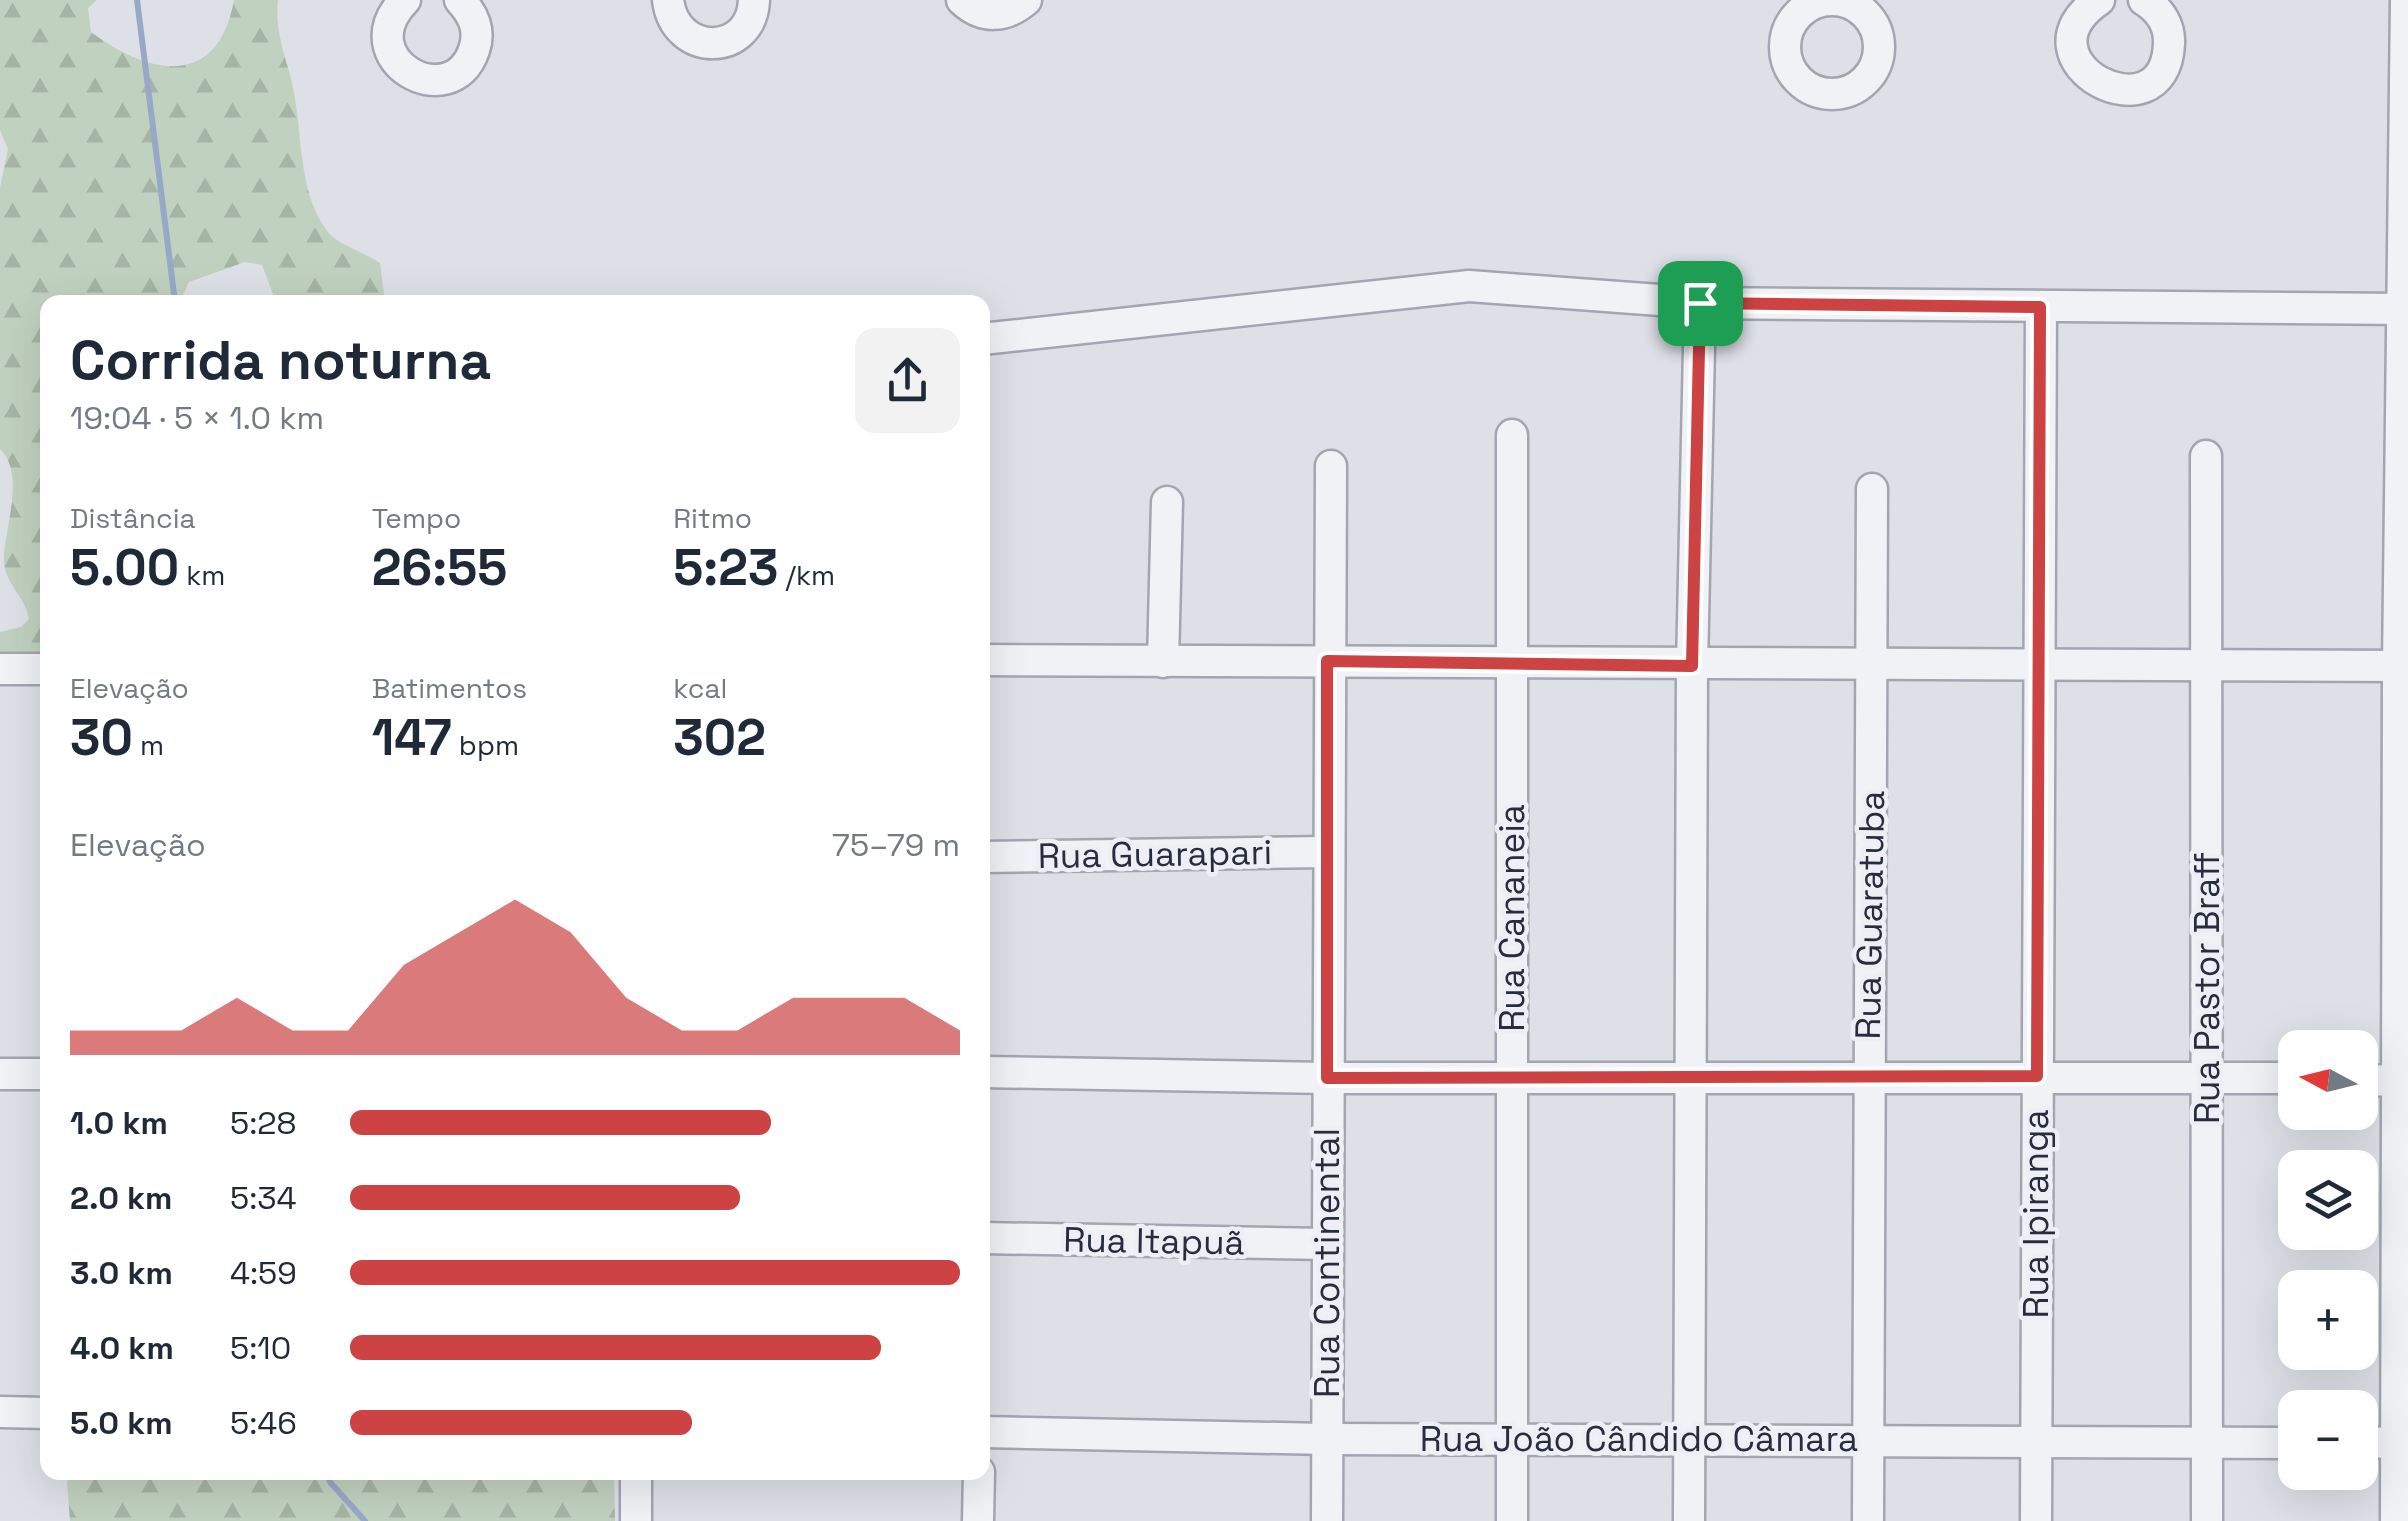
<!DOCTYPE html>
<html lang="pt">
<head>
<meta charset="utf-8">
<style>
	:root { --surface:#fff; --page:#f2f2f3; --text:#1f2937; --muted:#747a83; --accent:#cd4243 }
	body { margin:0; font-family:"Space Grotesk",sans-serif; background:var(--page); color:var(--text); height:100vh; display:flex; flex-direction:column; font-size:38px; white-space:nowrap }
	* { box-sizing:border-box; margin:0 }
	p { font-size:32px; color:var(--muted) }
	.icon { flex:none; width:55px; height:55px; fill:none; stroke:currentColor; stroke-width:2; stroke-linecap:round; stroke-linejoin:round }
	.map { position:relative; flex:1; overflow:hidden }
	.drawer { position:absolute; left:40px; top:295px; width:950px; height:1185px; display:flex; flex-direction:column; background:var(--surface); border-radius:20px; box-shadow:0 10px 40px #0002 }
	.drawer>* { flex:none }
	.needle { width:65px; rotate:277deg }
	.controls { position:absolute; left:2278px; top:1030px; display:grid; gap:20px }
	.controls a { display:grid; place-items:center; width:100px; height:100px; border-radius:20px; background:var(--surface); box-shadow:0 10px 40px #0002; font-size:50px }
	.pin { position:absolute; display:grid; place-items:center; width:85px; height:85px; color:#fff; margin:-42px; border-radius:20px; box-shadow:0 5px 15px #0006 }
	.round { display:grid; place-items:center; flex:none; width:105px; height:105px; border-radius:20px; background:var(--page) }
	.headline { display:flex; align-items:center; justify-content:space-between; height:170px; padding:0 30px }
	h1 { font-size:55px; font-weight:600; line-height:75px }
	.figures { display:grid; grid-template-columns:repeat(3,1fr); gap:15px; height:170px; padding:10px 30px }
	.figures div { display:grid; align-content:center }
	.figures b { font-size:50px; font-weight:600 }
	.figures small { font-size:28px; font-weight:400 }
	.figures p { font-size:28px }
	.chart { height:280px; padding:20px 30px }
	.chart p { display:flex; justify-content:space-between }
	.chart svg { width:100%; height:180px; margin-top:10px; fill:var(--accent); opacity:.7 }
	ul { padding:0 30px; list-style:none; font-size:32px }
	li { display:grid; grid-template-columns:160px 120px 1fr; align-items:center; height:75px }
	li i { height:25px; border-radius:12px; background:var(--accent) }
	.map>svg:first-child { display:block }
	.forest { fill:url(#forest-firs) }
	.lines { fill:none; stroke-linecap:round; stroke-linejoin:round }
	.stream { stroke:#98a9c8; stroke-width:6 }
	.minor-casing { stroke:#a3a6b1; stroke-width:35 }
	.minor { stroke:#f0f2f6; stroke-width:30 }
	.route-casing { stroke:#fff; stroke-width:20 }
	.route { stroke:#cd4243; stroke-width:12 }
	.labels { text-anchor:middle; stroke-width:9; stroke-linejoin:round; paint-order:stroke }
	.street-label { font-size:35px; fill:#272c3e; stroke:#edeff5 }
</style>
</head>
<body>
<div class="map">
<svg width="2408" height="1521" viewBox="0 0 2408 1521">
	<defs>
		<pattern id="forest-firs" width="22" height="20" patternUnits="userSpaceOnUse" patternTransform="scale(2.5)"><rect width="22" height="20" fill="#c1d1bf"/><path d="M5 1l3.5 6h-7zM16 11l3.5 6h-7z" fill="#a6b4a5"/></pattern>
	</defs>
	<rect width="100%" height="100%" fill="#dee0e7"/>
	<g class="forest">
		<path d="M0 0H97L88 8 91 32C150 76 218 89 234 0H278C275 28 283 50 290 75 304 124 295 190 328 232 338 245 366 253 380 263L385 302H276L262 265 245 262 189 282 180 302H48L47 668 0 674V632L21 627 29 619C25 594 2 584 4 555 6 524 25 473 0 449V188L8 149 0 130Z"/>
		<polygon points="72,1472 614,1473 615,1521 70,1521 67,1482"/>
	</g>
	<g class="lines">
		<g class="stream">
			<polyline points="137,0 175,302"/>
			<polyline points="326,1472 330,1482 365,1521"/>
		</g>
		<defs>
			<g id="minor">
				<path d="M405 0C347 59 451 117 474 50 481 30 473 14 460 0"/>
				<path d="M668 0C675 58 752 57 754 0"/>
				<path d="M962 0C982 19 1005 18 1026 0"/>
				<path d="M2099 0C2010 61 2165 142 2169 44 2170 25 2160 10 2144 0"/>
				<circle cx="1832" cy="47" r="47"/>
				<polyline points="982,339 1469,286 1700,303 2408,309"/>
				<polyline points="1512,435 1512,1521"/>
				<polyline points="2206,456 2207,1521"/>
				<polyline points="982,660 2408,666"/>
				<polyline points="1163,662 1167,502"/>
				<polyline points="0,669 48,669"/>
				<polyline points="982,857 1327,852"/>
				<polyline points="982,1072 1327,1078 2295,1078"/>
				<polyline points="0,1074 48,1074"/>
				<polyline points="2360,1080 2408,1081"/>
				<polyline points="982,1238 1326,1244"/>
				<polyline points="0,1412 48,1413"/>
				<polyline points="982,1432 1327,1439 2295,1443"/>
				<polyline points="2360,1443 2408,1442"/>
				<polyline points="636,1521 636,1472"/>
				<polyline points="978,1521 979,1472"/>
				<polyline points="1327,1521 1331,466"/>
				<polyline points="1689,1521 1692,666 1700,303"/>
				<polyline points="1868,1521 1872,489"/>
				<polyline points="2036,1521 2041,307"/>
				<polyline points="2396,1521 2398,667 2406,0"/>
			</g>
		</defs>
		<use href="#minor" class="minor-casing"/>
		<use href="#minor" class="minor"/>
	</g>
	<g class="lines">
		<defs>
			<polygon id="route" points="1700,303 2040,307 2037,1076 1327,1078 1327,661 1692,666"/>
		</defs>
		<use href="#route" class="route-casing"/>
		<use href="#route" class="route"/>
	</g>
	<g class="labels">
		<g class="street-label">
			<text transform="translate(1155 854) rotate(-1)" y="12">Rua Guarapari</text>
			<text transform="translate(1870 915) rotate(-89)" y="12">Rua Guaratuba</text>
			<text transform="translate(1512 918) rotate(-90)" y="12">Rua Cananeia</text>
			<text transform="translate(2207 988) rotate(-90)" y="12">Rua Pastor Braff</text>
			<text transform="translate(2036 1214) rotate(-90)" y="12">Rua Ipiranga</text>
			<text transform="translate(1154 1241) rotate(1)" y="12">Rua Itapuã</text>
			<text transform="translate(1327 1263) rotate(-90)" y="12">Rua Continental</text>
			<text x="1639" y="1451">Rua João Cândido Câmara</text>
		</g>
	</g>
</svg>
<div class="controls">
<a><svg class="needle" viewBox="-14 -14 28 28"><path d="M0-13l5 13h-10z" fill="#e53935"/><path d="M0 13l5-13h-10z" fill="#747a83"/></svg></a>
<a><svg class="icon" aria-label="layers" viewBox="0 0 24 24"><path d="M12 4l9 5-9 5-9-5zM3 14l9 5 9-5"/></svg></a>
<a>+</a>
<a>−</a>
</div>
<div class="pin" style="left:1700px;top:303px;background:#1e9e55"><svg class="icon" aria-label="arrive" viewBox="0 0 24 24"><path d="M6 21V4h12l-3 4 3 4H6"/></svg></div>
<section class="drawer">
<div class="headline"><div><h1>Corrida noturna</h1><p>19:04 · 5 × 1.0 km</p></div><a class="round"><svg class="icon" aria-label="share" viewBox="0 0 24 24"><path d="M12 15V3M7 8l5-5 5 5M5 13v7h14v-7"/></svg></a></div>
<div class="figures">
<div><p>Distância</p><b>5.00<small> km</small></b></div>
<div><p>Tempo</p><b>26:55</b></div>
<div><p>Ritmo</p><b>5:23<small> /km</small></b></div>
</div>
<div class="figures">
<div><p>Elevação</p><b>30<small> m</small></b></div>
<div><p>Batimentos</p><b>147<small> bpm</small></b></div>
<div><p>kcal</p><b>302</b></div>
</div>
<div class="chart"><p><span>Elevação</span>75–79 m</p>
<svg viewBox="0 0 160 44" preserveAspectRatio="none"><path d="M0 44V38L10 38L20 38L30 30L40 38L50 38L60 22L70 14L80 6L90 14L100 30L110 38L120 38L130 30L140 30L150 30L160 38V44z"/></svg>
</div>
<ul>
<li><b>1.0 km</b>5:28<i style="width:69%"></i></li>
<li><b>2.0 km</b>5:34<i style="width:64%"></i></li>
<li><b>3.0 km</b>4:59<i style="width:100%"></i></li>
<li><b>4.0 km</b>5:10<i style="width:87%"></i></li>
<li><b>5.0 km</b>5:46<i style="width:56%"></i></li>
</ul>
</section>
</div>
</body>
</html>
